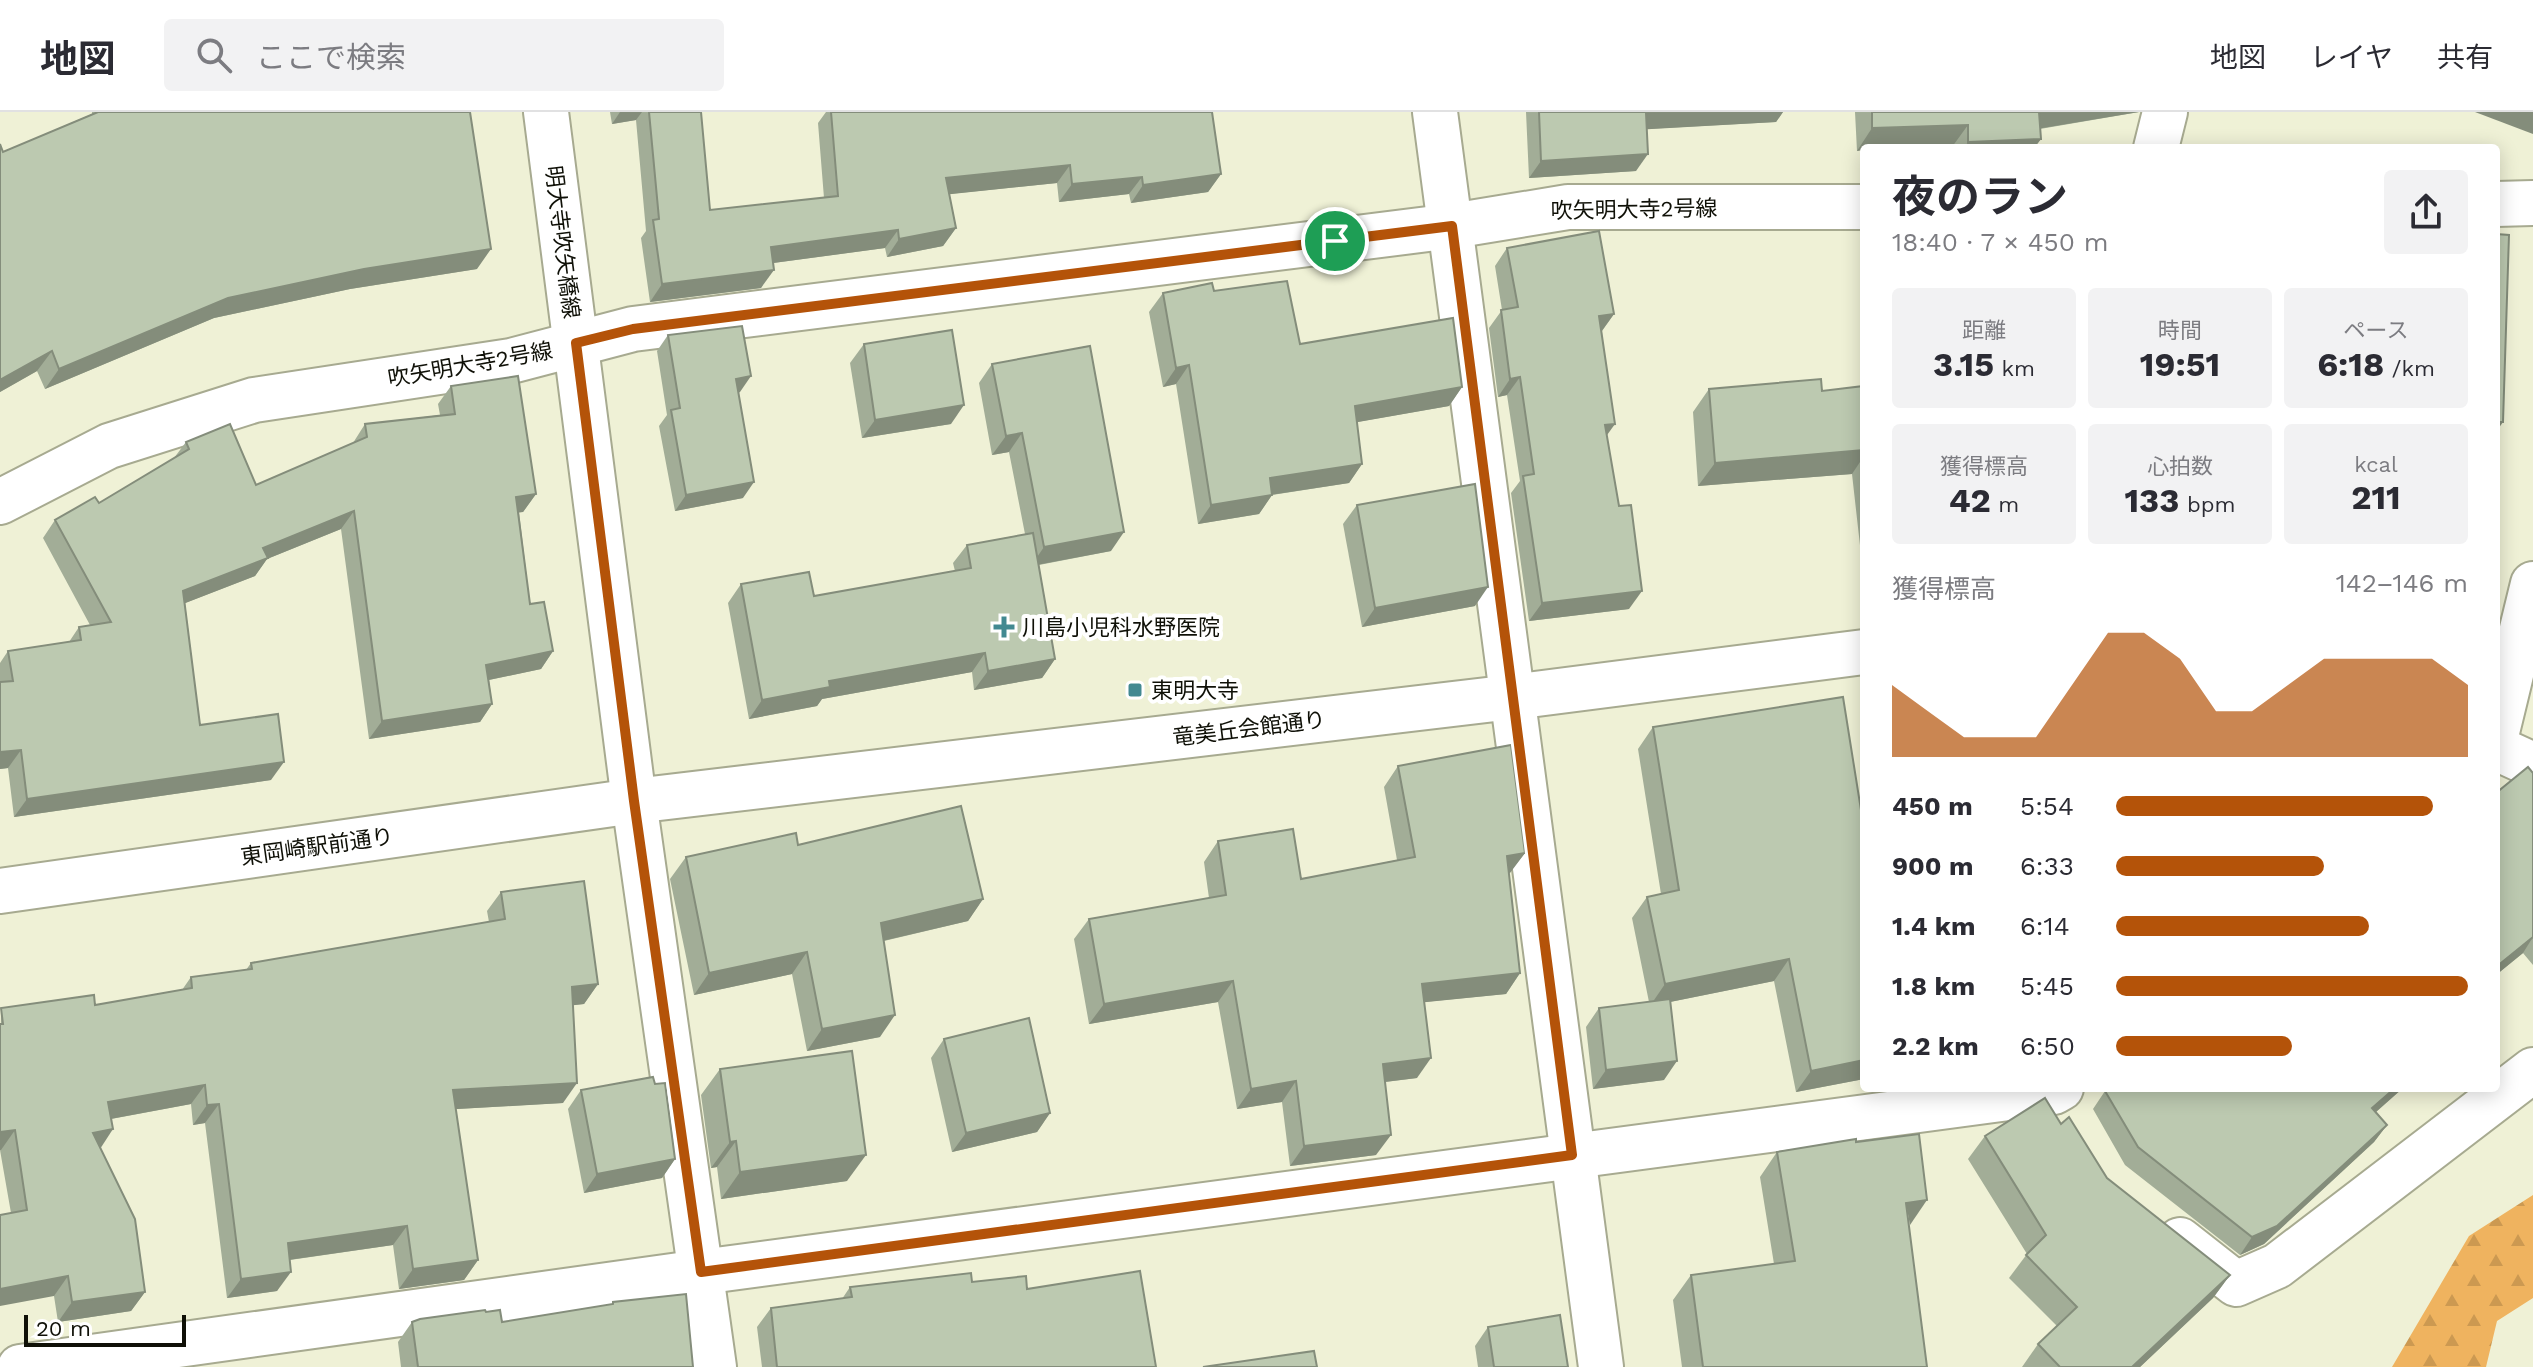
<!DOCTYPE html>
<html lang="ja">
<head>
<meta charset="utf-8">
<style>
	:root { --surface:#fff; --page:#f2f2f3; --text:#2b2b33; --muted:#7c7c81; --line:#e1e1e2; --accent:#b45309 }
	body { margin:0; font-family:"Work Sans","Noto Sans JP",sans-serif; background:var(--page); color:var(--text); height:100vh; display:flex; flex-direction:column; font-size:30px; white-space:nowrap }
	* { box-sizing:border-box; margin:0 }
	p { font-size:26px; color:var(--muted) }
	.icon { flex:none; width:44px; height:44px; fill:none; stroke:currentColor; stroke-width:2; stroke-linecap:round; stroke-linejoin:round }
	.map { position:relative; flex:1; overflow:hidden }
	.details { position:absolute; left:1860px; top:32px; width:640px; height:948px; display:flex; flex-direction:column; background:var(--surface); border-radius:8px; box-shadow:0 4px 20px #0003 }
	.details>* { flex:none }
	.scale { position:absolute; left:24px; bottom:20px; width:162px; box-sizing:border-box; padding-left:8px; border:4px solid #0f1007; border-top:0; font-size:22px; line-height:28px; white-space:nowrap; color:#0f1007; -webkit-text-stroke:6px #fff; paint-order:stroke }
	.pin { position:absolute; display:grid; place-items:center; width:68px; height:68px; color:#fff; margin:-34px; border:4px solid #fff; border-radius:50%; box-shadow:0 2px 8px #0007 }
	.round { display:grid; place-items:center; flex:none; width:84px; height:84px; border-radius:8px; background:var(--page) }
	.summary { display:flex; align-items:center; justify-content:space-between; height:136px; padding:0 32px }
	h1 { font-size:44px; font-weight:700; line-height:60px }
	.figures { display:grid; grid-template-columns:repeat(3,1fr); gap:12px; height:136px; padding:8px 32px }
	.figures div { display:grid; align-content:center; border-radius:8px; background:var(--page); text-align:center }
	.figures b { font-size:34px; font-weight:700 }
	.figures small { font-size:22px; font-weight:400 }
	.figures p { font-size:22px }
	.chart { height:224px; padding:16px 32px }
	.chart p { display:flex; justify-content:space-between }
	.chart svg { width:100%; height:144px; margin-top:8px; fill:var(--accent); opacity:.7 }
	ul { padding:0 32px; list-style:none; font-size:26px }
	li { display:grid; grid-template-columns:128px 96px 1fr; align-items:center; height:60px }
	li i { height:20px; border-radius:10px; background:var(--accent) }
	header { display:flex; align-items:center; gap:48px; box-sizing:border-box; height:112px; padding:0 40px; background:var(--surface); border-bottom:2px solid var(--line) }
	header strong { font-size:38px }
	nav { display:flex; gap:44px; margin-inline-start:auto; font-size:28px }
	.search { width:560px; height:72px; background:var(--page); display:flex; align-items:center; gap:20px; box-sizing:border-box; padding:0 28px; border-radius:8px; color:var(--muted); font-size:30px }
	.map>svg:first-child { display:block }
	.forest { fill:url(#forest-firs) }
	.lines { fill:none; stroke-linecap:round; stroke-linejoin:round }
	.minor-casing { stroke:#a7aa90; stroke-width:48 }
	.minor { stroke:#fff; stroke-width:44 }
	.wall { fill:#a2ad97 }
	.shaded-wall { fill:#848d7b }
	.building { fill:#bcc9b0; stroke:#848d7b; stroke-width:2 }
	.route-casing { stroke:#fff; stroke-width:16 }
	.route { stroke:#b45309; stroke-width:10 }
	.poi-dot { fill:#428991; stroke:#fff; stroke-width:3 }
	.labels { text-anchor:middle; stroke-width:8; stroke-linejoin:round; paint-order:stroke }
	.street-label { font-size:22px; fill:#0f1007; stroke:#fff }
	.poi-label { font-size:22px; fill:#0f1007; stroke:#fff; text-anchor:start }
</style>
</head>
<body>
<header>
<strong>地図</strong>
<div class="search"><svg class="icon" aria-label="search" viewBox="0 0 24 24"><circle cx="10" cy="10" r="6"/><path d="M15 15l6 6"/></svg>ここで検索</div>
<nav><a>地図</a><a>レイヤ</a><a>共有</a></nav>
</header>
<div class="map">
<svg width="2533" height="1255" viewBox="0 0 2533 1255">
	<defs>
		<pattern id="forest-firs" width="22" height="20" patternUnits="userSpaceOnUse" patternTransform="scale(2)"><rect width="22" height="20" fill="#efb35f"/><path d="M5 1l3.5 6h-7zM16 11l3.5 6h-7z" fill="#cc9951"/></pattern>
	</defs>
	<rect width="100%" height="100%" fill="#eff1d6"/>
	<polygon class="forest" points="2533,1083 2533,1186 2497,1209 2486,1255 2392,1255 2469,1124"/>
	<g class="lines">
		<defs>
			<g id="minor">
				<polyline points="546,0 634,689 714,1255"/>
				<polyline points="1435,0 1601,1255"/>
				<polyline points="2156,36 2165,0"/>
				<polyline points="2496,92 2533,91"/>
				<polyline points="0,390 109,334 254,288 511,249 633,217 1452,114 1568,95 1864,95"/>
				<polyline points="2496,624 2533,472"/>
				<polyline points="2496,636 2533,653"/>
				<polyline points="0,779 634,689 1512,585 1864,540"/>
				<polyline points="2180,1128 2236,1172 2277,1154 2533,958"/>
				<polyline points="20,1255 701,1160 2054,980 2061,976"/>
			</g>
		</defs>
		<use href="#minor" class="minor-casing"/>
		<use href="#minor" class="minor"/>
	</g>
	<g class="wall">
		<polygon points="92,0 470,0 477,157 350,177 214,206 45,277 37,259 0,280 0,32 3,40 92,2"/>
		<polygon points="610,0 701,0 710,98 824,86 818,11 826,0 1212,0 1221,62 1208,80 1131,91 1129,82 1059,90 1057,71 949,82 956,116 943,134 887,145 885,136 773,151 761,176 650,190 641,126 646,119 636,8 612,12"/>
		<polygon points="1526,0 1783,0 1776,10 1646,17 1636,59 1529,66"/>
		<polygon points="1855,0 2139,0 2040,17 2041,27 2034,36 1952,36 1952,35 1864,36 1857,39"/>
		<polygon points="1507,136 1614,202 1602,219 1607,324 1629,497 1529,509 1511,381 1520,369 1507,283 1498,285 1489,216 1502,198 1495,154"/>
		<polygon points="1214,179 1300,232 1462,275 1449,294 1357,310 1362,352 1349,371 1272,383 1259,402 1198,412 1176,272 1163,275 1149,200 1163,181"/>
		<polygon points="668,223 740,280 738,281 743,386 675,399 659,314 667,303 657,239"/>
		<polygon points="864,232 951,312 862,326 850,251"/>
		<polygon points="992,252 1111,439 1039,453 1055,547 1042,566 974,578 972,560 822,587 817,594 749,607 728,491 741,472 814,484 955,459 953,451 967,433 1025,422 1009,340 992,343 979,271"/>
		<polygon points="451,274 536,382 523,400 519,400 530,492 553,539 541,557 489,568 492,592 480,610 369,627 341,417 267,447 255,464 185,491 200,613 271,668 14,705 8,656 0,657 0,551 8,539 69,530 79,515 90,513 43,426 55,408 99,391 174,346 186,330 256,373 353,331 365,312 440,303 438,292"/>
		<polygon points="1864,274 1864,451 1862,451 1852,362 1698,374 1693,300 1709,277 1822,279"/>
		<polygon points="1357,393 1475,494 1362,515 1343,412"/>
		<polygon points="1653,615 1864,967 1796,980 1774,869 1670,890 1664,968 1593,977 1586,915 1599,896 1649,890 1632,806 1647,785 1661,782 1638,637"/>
		<polygon points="1398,654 1525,741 1509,761 1520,861 1506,882 1424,890 1417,966 1385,970 1376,1043 1290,1054 1282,990 1237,997 1218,890 1089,912 1074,827 1089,807 1209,786 1204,750 1218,729 1301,767 1397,748 1384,675"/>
		<polygon points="2533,661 2533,853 2523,841 2496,863 2496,681"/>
		<polygon points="798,733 983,787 968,809 884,829 880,925 807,939 792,862 694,883 670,767 686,745"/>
		<polygon points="501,780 598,872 584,892 573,893 563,991 456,997 478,1148 464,1168 399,1177 393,1133 290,1148 277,1179 227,1186 205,1011 193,1013 191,992 111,1007 100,1036 145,1180 131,1199 58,1210 54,1184 11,1101 0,1038 1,896 95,893 182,878 191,865 246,858 251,851 489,810 487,799"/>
		<polygon points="944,927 1050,1001 1037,1020 952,1040 931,946"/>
		<polygon points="720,957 847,1069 721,1087 717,1055 711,1056 701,983"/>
		<polygon points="2109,976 2403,976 2376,1000 2387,1013 2374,1030 2264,1132 2240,1143 2125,1053 2093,997 2105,979"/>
		<polygon points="581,978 675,1047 662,1066 584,1081 568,997"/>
		<polygon points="2061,1012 2107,1066 2230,1163 2213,1186 2140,1255 2022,1255 2038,1232 2057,1214 2009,1166 2027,1142 1968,1047 1985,1024"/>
		<polygon points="1856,1030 1909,1113 1927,1255 1682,1255 1673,1188 1691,1163 1774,1152 1760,1065 1777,1040"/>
		<polygon points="972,1170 1027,1177 1156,1255 762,1255 757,1215 771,1196 842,1187 850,1175"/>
		<polygon points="613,1190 693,1255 401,1255 398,1230 412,1210 486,1200 502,1210 611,1193"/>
		<polygon points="1488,1215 1568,1255 1478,1255 1475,1234"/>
	</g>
	<g class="shaded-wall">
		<polygon points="620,0 642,0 636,8 612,12"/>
		<polygon points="1661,0 1783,0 1776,10 1634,18 1646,1"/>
		<polygon points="2037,0 2139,0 2024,19"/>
		<polygon points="2475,0 2533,0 2533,22"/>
		<polygon points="1968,13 1952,35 1864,36 1864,38 1857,39 1872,16"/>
		<polygon points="2041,27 2034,36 1964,36 1968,30"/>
		<polygon points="1648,42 1636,59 1529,66 1541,49"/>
		<polygon points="1070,53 1057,71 933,84 946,66"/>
		<polygon points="1221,62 1208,80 1131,91 1143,73"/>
		<polygon points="1142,65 1129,82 1059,90 1072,72"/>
		<polygon points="956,116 943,134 887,145 899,127"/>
		<polygon points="898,118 885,136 759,153 771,135"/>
		<polygon points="491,137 477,157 350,177 214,206 45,277 59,257 228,186 364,157"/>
		<polygon points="774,158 761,176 650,190 662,172"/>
		<polygon points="1614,202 1601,220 1599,204"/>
		<polygon points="52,239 37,259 0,280 0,268"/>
		<polygon points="1189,253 1176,272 1163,275 1176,256"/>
		<polygon points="751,264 740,280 725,283 736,267"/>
		<polygon points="1520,265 1507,283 1498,285 1510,267"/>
		<polygon points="1462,275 1449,294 1341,313 1355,294"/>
		<polygon points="964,293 951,312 862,326 875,308"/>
		<polygon points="2496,310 2503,310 2496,320"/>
		<polygon points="1615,312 1602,330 1605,313"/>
		<polygon points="1022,321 1009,340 992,343 1006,324"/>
		<polygon points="1864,338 1864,344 1852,362 1698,374 1715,351"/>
		<polygon points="1362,352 1349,371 1257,385 1270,366"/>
		<polygon points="754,370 743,386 675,399 686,383"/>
		<polygon points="536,382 523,400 504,403 516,385"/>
		<polygon points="1272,383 1259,402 1198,412 1211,393"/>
		<polygon points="354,399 341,417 267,447 255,464 170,497 183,479 263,436"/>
		<polygon points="1124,420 1111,439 1031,454 1044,435"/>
		<polygon points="1488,475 1475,494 1362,515 1375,496"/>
		<polygon points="1642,479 1629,497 1529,509 1542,491"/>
		<polygon points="553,539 541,557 474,571 486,553"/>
		<polygon points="985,541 972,560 822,587 817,594 749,607 762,588 829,569"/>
		<polygon points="1055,547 1042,566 974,578 988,559"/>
		<polygon points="492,592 480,610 369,627 382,609"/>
		<polygon points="21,638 8,656 0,657 0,640"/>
		<polygon points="284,650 271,668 14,705 27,687"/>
		<polygon points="1525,741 1510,761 1493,764 1507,744"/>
		<polygon points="983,787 968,809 865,833 881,811"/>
		<polygon points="2533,825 2523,841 2496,863 2496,855"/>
		<polygon points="807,840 792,862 694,883 709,861"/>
		<polygon points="1789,847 1774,869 1650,894 1665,872"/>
		<polygon points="1520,861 1506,882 1407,892 1422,872"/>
		<polygon points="1233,869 1218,890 1089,912 1104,892"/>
		<polygon points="598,872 584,892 558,895 572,875"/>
		<polygon points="895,903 880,925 807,939 822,917"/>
		<polygon points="1431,946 1417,966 1368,972 1383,952"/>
		<polygon points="1864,948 1864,967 1796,980 1811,959"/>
		<polygon points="1677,949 1664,968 1593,977 1606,958"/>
		<polygon points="1296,969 1282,990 1237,997 1251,977"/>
		<polygon points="577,971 563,991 440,998 453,978"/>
		<polygon points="205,973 191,992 94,1010 108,990"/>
		<polygon points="2395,976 2403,976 2360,1014 2372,996"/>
		<polygon points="219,992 205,1011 193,1013 207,993"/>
		<polygon points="1050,1001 1037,1020 952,1040 966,1021"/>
		<polygon points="2387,1013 2374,1030 2264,1132 2240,1143 2252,1125"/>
		<polygon points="113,1017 100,1037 93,1021"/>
		<polygon points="15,1018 1,1038 0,1038 0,1020"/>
		<polygon points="1391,1023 1376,1043 1290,1054 1304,1034"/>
		<polygon points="736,1029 717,1055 711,1056 730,1030"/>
		<polygon points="866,1043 847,1069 721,1087 740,1060"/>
		<polygon points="675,1047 662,1066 584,1081 597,1062"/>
		<polygon points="1927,1088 1910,1113 1906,1091"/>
		<polygon points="407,1114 393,1133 274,1150 288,1131"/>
		<polygon points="478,1148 464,1168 399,1177 413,1157"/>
		<polygon points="291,1160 277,1179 227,1186 241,1167"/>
		<polygon points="2230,1163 2213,1186 2140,1255 2132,1255"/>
		<polygon points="68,1164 54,1184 0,1194 0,1177"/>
		<polygon points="145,1180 131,1199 58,1210 72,1190"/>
	</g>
	<g class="building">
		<polygon points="98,0 470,0 491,137 364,157 228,186 59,257 52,239 0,268 0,32 3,40"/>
		<polygon points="649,0 701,0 710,98 838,84 831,0 1212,0 1221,62 1143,73 1142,65 1072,72 1070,53 946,66 956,116 899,127 898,118 771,135 774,158 662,172 653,108 659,107"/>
		<polygon points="1539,0 1661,0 1646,1 1648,42 1541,49"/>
		<polygon points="1872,0 2039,0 2041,27 1968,30 1968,13 1872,16"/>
		<polygon points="1599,119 1614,202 1599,204 1615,312 1605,313 1619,394 1631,393 1642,479 1542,491 1523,364 1534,362 1520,265 1510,267 1501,198 1518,195 1507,136"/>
		<polygon points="2496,122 2509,123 2503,310 2496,310"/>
		<polygon points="1287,169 1300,232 1453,206 1462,275 1355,294 1362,352 1270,366 1272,383 1211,393 1189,253 1176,256 1163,181 1212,171 1214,179"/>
		<polygon points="742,214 751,264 736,267 754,370 686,383 671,298 680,296 668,223"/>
		<polygon points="952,218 964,293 875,308 864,232"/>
		<polygon points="1090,234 1124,420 1044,435 1022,321 1006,324 992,252"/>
		<polygon points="518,264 536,382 516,385 530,492 544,490 553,539 486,553 492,592 382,609 354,399 263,436 268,446 183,479 200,613 278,602 284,650 27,687 21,638 0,640 0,570 13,569 8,539 81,528 79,515 111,510 55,408 95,385 99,391 189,337 186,330 230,312 256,373 367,325 365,312 455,302 451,274"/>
		<polygon points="1821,267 1822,279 1864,274 1864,338 1715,351 1709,277"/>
		<polygon points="1475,372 1488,475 1375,496 1357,393"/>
		<polygon points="1033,421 1055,547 988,559 985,541 829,569 830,575 762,588 741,472 809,460 814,484 971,456 967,433"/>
		<polygon points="1843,585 1861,698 1864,697 1864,948 1811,959 1789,847 1665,872 1647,785 1679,778 1653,615"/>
		<polygon points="1511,633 1525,741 1507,744 1520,861 1422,872 1431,946 1383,952 1391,1023 1304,1034 1296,969 1251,977 1233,869 1104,892 1089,807 1226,783 1218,729 1293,717 1301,767 1415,745 1398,654"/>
		<polygon points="2528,655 2533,661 2533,825 2496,855 2496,681"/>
		<polygon points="961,694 983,787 881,811 895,903 822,917 807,840 709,861 686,745 796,721 798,733"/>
		<polygon points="584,769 598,872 572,875 577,971 453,978 478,1148 413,1157 407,1114 288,1131 291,1160 241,1167 219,992 207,993 205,973 108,990 113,1017 93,1021 135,1107 145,1180 72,1190 68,1164 0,1177 0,1103 27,1098 15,1018 0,1020 0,912 3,912 1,896 94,883 95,893 192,876 191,865 252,857 251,851 505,807 501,780"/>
		<polygon points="1670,887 1677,949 1606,958 1599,896"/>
		<polygon points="1029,906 1050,1001 966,1021 944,927"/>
		<polygon points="852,939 866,1043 740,1060 736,1029 730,1030 720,957"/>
		<polygon points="653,965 655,972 665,971 675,1047 597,1062 581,978"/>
		<polygon points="2109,976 2395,976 2372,996 2387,1013 2277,1114 2252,1125 2138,1035 2105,979"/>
		<polygon points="2045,986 2061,1012 2069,1005 2107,1066 2230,1163 2132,1255 2060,1255 2038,1232 2077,1195 2026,1143 2046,1123 1985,1024"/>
		<polygon points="1919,1022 1927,1088 1906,1091 1927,1255 1703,1255 1691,1163 1795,1149 1777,1040 1856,1027 1856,1030"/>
		<polygon points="1140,1159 1156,1255 777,1255 771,1196 852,1185 850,1175 971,1161 972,1170 1026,1164 1027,1177"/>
		<polygon points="686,1182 693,1255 418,1255 412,1210 420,1207 485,1198 486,1200 500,1198 502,1210 613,1192 613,1190"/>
		<polygon points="1560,1203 1568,1255 1494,1255 1488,1215"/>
		<polygon points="1314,1239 1317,1255 1203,1255"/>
	</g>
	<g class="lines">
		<defs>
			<polygon id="route" points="1452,114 1572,1043 701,1160 634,689 576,231 633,217"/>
		</defs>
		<use href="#route" class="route-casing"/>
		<use href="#route" class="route"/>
	</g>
	<g class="poi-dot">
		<path d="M1000 503h8v8h8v8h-8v8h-8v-8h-8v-8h8z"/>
		<rect x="1127" y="570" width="16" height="16" rx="4"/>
	</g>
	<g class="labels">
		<g class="street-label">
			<text transform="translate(1634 97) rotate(-1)" y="8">吹矢明大寺2号線</text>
			<text transform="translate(563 130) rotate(83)" y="8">明大寺吹矢橋線</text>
			<text transform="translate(470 252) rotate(-10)" y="8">吹矢明大寺2号線</text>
			<text transform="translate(1249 616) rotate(-7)" y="8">竜美丘会館通り</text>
			<text transform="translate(317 734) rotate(-8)" y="8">東岡崎駅前通り</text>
		</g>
		<g class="poi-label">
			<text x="1022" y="523">川島小児科水野医院</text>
			<text x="1151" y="586">東明大寺</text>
		</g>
	</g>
</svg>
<div class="scale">20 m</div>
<div class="pin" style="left:1335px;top:129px;background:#1e9e55"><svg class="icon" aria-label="arrive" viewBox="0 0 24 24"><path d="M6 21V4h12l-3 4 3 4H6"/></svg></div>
<section class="details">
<div class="summary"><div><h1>夜のラン</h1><p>18:40 · 7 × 450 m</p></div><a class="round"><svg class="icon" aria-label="share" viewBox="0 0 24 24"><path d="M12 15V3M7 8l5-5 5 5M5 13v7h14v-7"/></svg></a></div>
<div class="figures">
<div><p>距離</p><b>3.15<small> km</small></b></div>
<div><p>時間</p><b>19:51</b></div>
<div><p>ペース</p><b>6:18<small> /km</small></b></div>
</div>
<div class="figures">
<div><p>獲得標高</p><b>42<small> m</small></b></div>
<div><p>心拍数</p><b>133<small> bpm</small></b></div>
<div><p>kcal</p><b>211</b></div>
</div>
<div class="chart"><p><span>獲得標高</span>142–146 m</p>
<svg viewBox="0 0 160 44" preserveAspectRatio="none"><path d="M0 44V22L10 30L20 38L30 38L40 38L50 22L60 6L70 6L80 14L90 30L100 30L110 22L120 14L130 14L140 14L150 14L160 22V44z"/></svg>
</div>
<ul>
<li><b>450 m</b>5:54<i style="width:90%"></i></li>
<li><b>900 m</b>6:33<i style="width:59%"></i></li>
<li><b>1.4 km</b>6:14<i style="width:72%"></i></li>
<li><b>1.8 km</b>5:45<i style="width:100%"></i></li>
<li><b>2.2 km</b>6:50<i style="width:50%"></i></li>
</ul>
</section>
</div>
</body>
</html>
